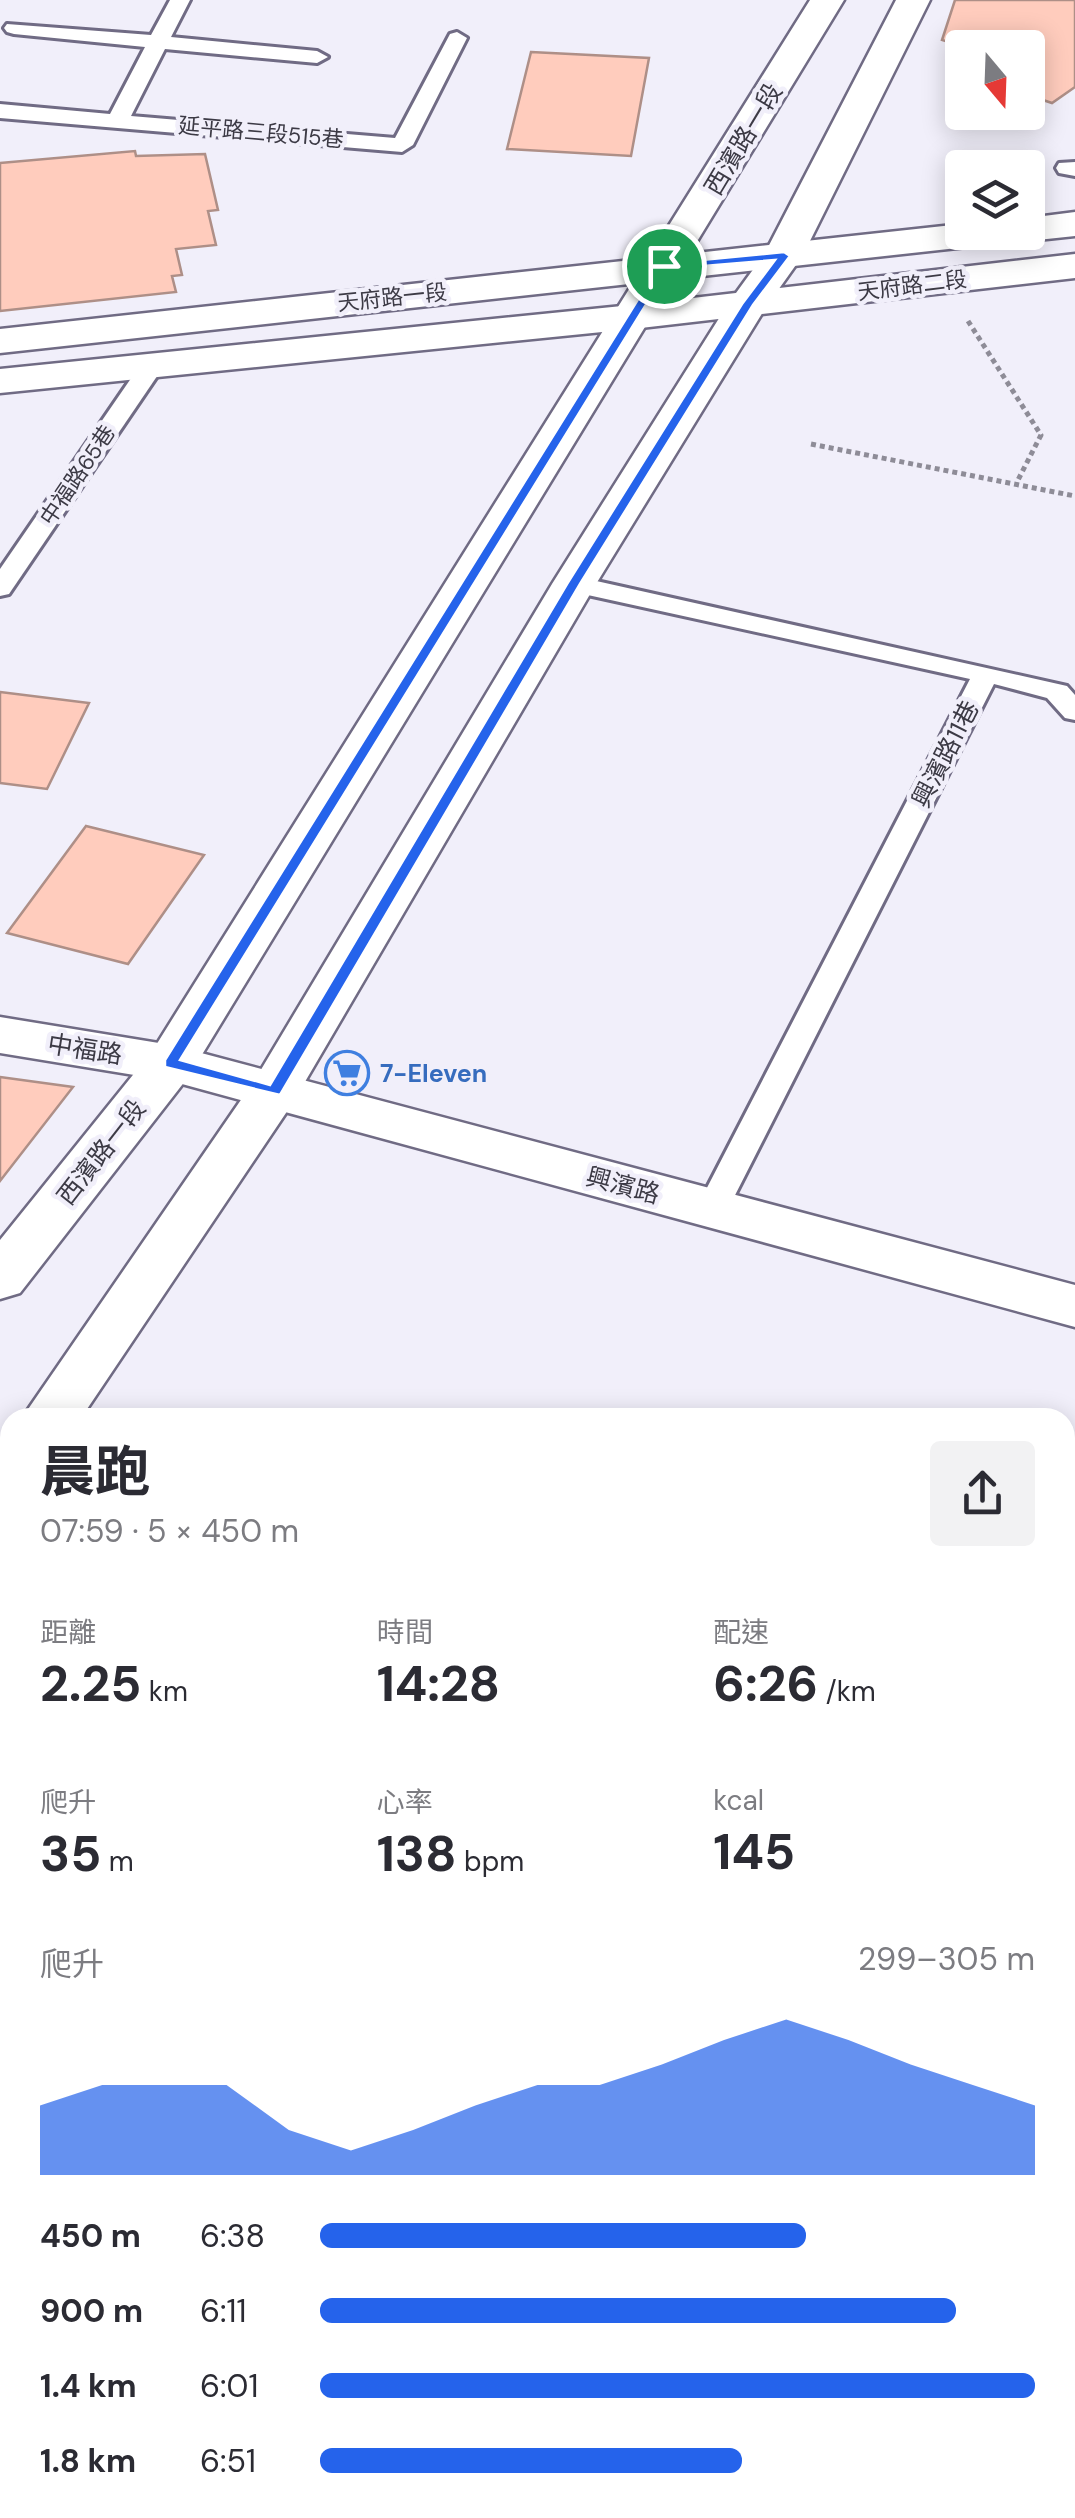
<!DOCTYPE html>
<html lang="zh-TW">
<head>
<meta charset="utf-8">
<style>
	:root { --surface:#fff; --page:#f2f2f3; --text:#2b2b33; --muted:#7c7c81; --accent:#2563eb }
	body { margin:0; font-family:"DM Sans","Noto Sans TC",sans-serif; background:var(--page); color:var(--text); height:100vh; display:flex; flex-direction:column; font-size:38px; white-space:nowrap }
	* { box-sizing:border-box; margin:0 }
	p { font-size:32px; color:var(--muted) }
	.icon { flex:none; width:55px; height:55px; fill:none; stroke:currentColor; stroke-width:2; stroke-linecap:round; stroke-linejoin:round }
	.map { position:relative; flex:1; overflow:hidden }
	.side { position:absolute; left:0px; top:1408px; width:1075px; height:1112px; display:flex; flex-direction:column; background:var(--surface); border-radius:30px 30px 0 0; box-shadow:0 5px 25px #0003 }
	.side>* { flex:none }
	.needle { width:65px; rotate:161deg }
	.controls { position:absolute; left:945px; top:30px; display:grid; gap:20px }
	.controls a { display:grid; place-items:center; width:100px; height:100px; border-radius:10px; background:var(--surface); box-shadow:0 5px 25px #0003; font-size:50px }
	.pin { position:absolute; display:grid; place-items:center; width:85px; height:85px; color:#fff; margin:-42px; border:5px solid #fff; border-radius:50%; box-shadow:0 2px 10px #0007 }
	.round { display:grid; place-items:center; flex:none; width:105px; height:105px; border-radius:10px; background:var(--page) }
	.overview { display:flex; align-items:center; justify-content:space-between; height:170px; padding:0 40px }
	h1 { font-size:55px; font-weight:700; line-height:75px }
	.stats { display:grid; grid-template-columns:repeat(3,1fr); gap:15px; height:170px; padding:10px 40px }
	.stats div { display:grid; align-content:center }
	.stats b { font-size:50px; font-weight:700 }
	.stats small { font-size:28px; font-weight:400 }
	.stats p { font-size:28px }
	.chart { height:280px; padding:20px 40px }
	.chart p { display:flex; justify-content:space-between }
	.chart svg { width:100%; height:180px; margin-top:10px; fill:var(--accent); opacity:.7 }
	ul { padding:0 40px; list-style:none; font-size:32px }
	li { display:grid; grid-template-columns:160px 120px 1fr; align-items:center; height:75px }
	li i { height:25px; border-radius:12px; background:var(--accent) }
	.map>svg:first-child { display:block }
	.building { fill:#ffccbd; stroke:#ae8f87; stroke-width:2.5 }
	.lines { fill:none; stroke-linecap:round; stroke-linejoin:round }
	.service-casing { stroke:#706b84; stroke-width:6 }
	.minor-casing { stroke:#706b84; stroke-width:5 }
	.tertiary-casing { stroke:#706b84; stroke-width:5 }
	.primary-casing { stroke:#706b84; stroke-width:5 }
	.path { stroke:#8e8c97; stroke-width:5; stroke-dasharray:5 4; stroke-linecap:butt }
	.service { fill:#fff; fill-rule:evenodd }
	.minor { fill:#fff; fill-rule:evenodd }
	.tertiary { fill:#fff; fill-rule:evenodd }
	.primary { fill:#fff; fill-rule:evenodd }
	.route { fill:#2563eb; stroke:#fff; stroke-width:2.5; fill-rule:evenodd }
	.labels { text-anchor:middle; stroke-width:9; stroke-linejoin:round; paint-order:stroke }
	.far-street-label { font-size:22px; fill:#3c3a45; stroke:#f1effa }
	.street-label { font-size:25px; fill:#3c3a45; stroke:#f1effa }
	.shop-label { font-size:25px; font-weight:bold; fill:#366cbe; stroke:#f1effa; text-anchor:start }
</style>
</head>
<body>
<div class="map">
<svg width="1075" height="2518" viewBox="0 0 1075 2518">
	<rect width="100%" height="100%" fill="#f1effa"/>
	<g class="building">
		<polygon points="955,0 1075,0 1075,87 1052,103 1028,95 1028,48 968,48 942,40"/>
		<polygon points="531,52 649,58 631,156 507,149"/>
		<polygon points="135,151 136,156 205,154 218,210 208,211 216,245 176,249 182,275 172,276 176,292 0,311 0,163"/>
		<polygon points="0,692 89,703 47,789 0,783"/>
		<polygon points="86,826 204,855 128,964 7,933"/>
		<polygon points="0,1077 73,1087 0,1181"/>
	</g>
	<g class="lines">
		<defs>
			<g id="service">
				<polygon points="170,0 190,0 171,37 317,51 328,57 317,63 165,49 131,116 395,138 450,34 457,32 467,38 413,145 402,152 0,118 0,104 110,114 145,47 14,34 7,32 4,28 7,24 151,35"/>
				<polygon points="1075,162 1075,176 1059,173 1056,168 1059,163"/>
				<polygon points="154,356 166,363 9,594 0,596 0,569 145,358"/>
				<polygon points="574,576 1067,686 1075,695 1075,720 1065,718 1047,698 994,684 728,1209 723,1217 712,1221 701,1217 696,1209 970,679 565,590 561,584"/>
				<polygon points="1065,1972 1075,1974 1075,2008 1065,2006"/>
				<polygon points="10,2085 10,2140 0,2144 0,2088"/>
				<polygon points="0,2232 10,2234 10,2274 0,2272"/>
				<polygon points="66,2510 110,2510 107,2518 63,2518"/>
				<polygon points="321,2510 365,2510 363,2518 319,2518"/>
				<polygon points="545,2510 589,2510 587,2518 543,2518"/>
				<polygon points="798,2510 842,2510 841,2518 797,2518"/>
			</g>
			<polygon id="minor" points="0,1017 171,1045 1075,1285 1075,1327 171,1081 0,1053"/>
			<g id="tertiary">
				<polygon points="1075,212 1075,236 1028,241 1012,234 1008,240 994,244 0,353 0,329 962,224 962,232 1028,232 1028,218"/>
				<polygon points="1075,254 1075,278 632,329 0,393 0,369 632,305"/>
			</g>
			<g id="primary">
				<polygon points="810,0 844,0 189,1076 20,1293 0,1299 0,1240 153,1050"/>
				<polygon points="896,0 930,0 803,255 766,307 596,584 292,1104 81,1418 22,1418 256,1078 552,584 728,304 765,253"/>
				<polygon points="10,1448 10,1504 0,1507 0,1452"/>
			</g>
		</defs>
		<use href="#service" class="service-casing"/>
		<use href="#minor" class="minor-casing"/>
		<use href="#tertiary" class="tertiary-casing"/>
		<use href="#primary" class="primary-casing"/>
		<g class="path">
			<polyline points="968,321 1041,435 1017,482"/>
			<polyline points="811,444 1075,496"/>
		</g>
		<use href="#service" class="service"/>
		<use href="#minor" class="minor"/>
		<use href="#tertiary" class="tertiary"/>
		<use href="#primary" class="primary"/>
	</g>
	<path class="route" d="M784 252 790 256 753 305 580 584 280 1095 165 1067V1060L660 264ZM775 260 742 304 567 584 270 1085 180 1060 668 269Z"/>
	<defs>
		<symbol id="supermarket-ring" viewBox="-11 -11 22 22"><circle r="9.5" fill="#f1effa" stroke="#3f7fe0" stroke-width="1.5"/><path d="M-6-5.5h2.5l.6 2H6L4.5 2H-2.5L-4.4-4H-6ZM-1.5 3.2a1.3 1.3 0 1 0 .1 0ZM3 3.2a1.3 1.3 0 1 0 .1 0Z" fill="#3f7fe0"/></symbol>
	</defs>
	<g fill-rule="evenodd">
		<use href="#supermarket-ring" x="322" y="1048" width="50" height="50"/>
	</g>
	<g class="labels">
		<g class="far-street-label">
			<text transform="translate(261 132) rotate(5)" y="8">延平路三段515巷</text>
			<text transform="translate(912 285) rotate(-7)" y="8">天府路二段</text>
			<text transform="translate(392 297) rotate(-6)" y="8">天府路一段</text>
			<text transform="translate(77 475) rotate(-56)" y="8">中福路65巷</text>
		</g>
		<g class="street-label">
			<text transform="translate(743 139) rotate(-59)" y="9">西濱路一段</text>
			<text transform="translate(945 754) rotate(-63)" y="9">興濱路11巷</text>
			<text transform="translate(85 1049) rotate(9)" y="9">中福路</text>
			<text transform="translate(101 1152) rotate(-52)" y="9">西濱路一段</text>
			<text transform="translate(623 1185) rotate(15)" y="9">興濱路</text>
		</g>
		<g class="shop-label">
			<text x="380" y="1082">7-Eleven</text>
		</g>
	</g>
</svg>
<div class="controls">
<a><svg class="needle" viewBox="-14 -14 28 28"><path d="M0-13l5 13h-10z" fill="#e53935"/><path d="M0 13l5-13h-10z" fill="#7c7c81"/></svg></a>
<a><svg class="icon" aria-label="layers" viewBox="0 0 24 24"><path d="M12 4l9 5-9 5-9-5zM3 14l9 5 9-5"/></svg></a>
</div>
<div class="pin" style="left:664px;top:266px;background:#1e9e55"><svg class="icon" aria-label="arrive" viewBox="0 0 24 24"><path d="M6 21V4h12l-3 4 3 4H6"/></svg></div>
<section class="side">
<div class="overview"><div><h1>晨跑</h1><p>07:59 · 5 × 450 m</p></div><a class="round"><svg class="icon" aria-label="share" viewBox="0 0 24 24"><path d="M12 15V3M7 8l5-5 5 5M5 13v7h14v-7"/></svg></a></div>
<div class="stats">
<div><p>距離</p><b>2.25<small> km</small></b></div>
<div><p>時間</p><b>14:28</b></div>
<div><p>配速</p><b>6:26<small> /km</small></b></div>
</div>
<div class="stats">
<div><p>爬升</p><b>35<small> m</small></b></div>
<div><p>心率</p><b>138<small> bpm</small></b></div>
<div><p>kcal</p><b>145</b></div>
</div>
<div class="chart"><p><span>爬升</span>299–305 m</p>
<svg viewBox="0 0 160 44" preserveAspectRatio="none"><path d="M0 44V27L10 22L20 22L30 22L40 33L50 38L60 33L70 27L80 22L90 22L100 17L110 11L120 6L130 11L140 17L150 22L160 27V44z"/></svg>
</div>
<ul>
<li><b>450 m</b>6:38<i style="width:68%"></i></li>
<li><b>900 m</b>6:11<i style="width:89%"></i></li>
<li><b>1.4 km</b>6:01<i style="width:100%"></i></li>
<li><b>1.8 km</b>6:51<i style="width:59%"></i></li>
</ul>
</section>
</div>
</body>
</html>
